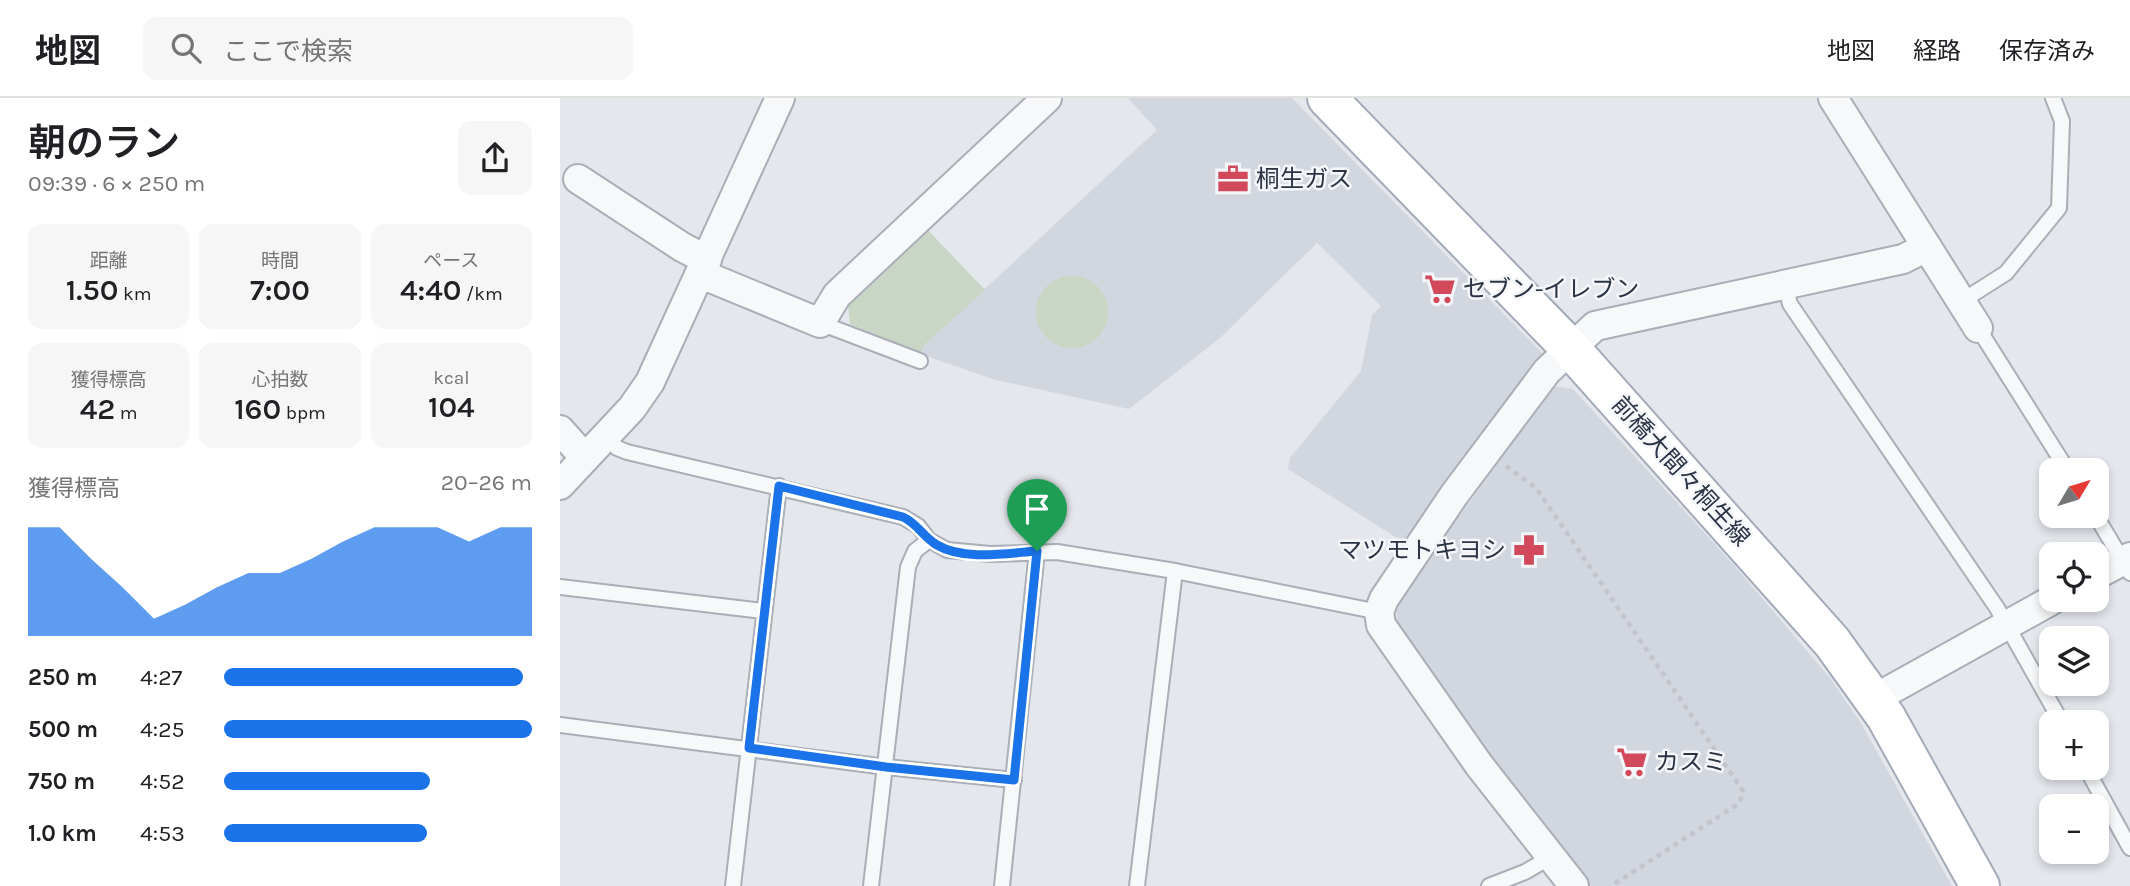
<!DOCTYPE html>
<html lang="ja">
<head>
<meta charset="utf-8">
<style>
	:root { --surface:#fff; --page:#f6f6f6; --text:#202124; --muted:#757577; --line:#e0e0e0; --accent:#1a73e8 }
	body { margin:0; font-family:Karla,"Noto Sans JP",sans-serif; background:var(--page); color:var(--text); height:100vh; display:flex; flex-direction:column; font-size:26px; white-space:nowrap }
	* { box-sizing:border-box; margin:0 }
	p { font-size:23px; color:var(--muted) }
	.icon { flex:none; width:38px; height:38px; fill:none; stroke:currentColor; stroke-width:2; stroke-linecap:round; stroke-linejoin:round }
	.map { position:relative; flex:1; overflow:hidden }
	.side { display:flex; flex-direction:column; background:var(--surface); width:560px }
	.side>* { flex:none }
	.needle { width:46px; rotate:52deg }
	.controls { position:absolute; left:1479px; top:360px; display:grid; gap:14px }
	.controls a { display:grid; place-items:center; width:70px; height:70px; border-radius:14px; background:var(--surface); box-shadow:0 4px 10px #0003; font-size:35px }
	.pin { position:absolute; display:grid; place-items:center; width:60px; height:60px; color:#fff; margin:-72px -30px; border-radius:50% 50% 50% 0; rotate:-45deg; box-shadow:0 0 7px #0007 }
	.pin .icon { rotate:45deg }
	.round { display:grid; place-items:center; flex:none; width:74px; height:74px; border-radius:14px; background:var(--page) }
	.headline { display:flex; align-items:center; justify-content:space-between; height:119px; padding:0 28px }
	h1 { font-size:38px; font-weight:600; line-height:52px }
	.figures { display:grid; grid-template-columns:repeat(3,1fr); gap:10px; height:119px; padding:7px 28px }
	.figures div { display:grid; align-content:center; border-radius:14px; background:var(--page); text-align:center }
	.figures b { font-size:30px; font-weight:600 }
	.figures small { font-size:19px; font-weight:400 }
	.figures p { font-size:19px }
	.chart { height:196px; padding:14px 28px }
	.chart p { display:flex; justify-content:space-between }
	.chart svg { width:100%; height:126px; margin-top:7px; fill:var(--accent); opacity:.7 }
	ul { padding:0 28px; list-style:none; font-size:23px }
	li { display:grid; grid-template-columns:112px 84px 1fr; align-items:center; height:52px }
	li i { height:18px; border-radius:9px; background:var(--accent) }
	header { display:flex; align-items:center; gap:42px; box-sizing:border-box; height:98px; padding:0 35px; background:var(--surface); border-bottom:2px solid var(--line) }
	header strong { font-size:33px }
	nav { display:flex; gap:38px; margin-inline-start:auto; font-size:24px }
	.search { width:490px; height:63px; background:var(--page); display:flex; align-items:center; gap:18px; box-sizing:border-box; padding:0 24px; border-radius:14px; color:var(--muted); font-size:26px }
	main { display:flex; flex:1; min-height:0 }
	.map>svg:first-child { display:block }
	.built { fill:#d2d6de }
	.green { fill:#c9d6c5 }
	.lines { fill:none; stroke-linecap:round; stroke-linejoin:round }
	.service-casing { stroke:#a9aeb7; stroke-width:18 }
	.minor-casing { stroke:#a9aeb7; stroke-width:32 }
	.primary-casing { stroke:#a3abb8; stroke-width:42 }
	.path { stroke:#c2c5cb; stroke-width:4.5; stroke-dasharray:5 5; stroke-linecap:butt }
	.service { stroke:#f7f8fa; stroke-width:14 }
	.minor { stroke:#f7f8fa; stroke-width:28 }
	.primary { stroke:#fff; stroke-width:38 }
	.route-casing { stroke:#fff; stroke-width:14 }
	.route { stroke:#1a73e8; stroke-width:9 }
	.labels { text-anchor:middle; stroke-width:5; stroke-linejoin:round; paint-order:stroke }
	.poi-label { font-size:24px; fill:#2b3445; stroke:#f4f6f9; text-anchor:start }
	.street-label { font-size:24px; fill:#2b3445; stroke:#f4f6f9 }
</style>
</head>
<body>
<header>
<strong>地図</strong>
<div class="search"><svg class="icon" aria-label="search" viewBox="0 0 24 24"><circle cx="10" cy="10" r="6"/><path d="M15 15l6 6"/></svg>ここで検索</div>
<nav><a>地図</a><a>経路</a><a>保存済み</a></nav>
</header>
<main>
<section class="side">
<div class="headline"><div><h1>朝のラン</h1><p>09:39 · 6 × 250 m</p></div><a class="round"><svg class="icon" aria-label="share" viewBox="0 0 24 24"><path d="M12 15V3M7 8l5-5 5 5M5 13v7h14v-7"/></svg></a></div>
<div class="figures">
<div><p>距離</p><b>1.50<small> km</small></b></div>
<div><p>時間</p><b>7:00</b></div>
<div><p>ペース</p><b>4:40<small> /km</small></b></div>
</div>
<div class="figures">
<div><p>獲得標高</p><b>42<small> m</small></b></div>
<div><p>心拍数</p><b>160<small> bpm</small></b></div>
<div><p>kcal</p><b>104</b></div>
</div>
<div class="chart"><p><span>獲得標高</span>20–26 m</p>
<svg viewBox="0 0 160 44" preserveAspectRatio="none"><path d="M0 44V6L10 6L20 17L30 27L40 38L50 33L60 27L70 22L80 22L90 17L100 11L110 6L120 6L130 6L140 11L150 6L160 6V44z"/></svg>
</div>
<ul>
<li><b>250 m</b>4:27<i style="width:97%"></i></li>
<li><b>500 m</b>4:25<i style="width:100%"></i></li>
<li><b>750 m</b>4:52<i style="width:67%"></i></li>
<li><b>1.0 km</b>4:53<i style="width:66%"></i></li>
</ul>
</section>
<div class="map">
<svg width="1570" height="788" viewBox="0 0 1570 788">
	<rect width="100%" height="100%" fill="#e4e7ec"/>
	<g class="built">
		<polygon points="568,0 732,0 983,256 848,447 728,371 730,360 801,273 812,217 821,208 757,145 660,240 569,311 436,282 360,256 364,247 597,32"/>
		<polygon points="994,288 1013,291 1172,465 1270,580 1302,627 1392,788 1031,788 931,659 837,528 836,505"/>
	</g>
	<g class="green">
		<polygon points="363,127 425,192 364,247 360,256 290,226 287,199"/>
		<circle cx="512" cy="214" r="36"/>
	</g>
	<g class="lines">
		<defs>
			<g id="service">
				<polyline points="1225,187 1230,206 1437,510 1502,625"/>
				<polyline points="1402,203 1446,175 1499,110 1502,23 1493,0"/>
				<polyline points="260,225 360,263"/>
				<polyline points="1418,230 1508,373"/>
				<polyline points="47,338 57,350 67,354 343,419 358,428 369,442 387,452 430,456 497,454 615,473 819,514"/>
				<polyline points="1536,418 1570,475"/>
				<polyline points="0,489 203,513"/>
				<polyline points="0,627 326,669 454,682"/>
				<polyline points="1526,670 1570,750"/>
				<polyline points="173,788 219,388"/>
				<polyline points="311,788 348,469 355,453 369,442"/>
				<polyline points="442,788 477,453"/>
				<polyline points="577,788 615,473"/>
				<polyline points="929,788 965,774 989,760"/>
			</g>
			<g id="minor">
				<polyline points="1273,0 1418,230"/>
				<polyline points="18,81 122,149 147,162"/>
				<polyline points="141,176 260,225 277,197 487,0"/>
				<polyline points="0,332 25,360"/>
				<polyline points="0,387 72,310 90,284 220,0"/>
				<polyline points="1536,477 1570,459"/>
				<polyline points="1314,601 1492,502"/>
				<polyline points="1014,788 919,667 821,527 819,514 824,501 894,397 987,273 1035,228 1343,161 1367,149"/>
			</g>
			<polyline id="primary" points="767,0 1010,250 1272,544 1326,619 1420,788"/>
		</defs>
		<use href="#service" class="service-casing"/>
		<use href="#minor" class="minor-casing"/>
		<use href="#primary" class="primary-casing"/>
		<polyline class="path" points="946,368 976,390 1183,693 1180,704 1172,710 1051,788"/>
		<use href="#service" class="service"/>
		<use href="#minor" class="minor"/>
		<use href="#primary" class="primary"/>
	</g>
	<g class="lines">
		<defs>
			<path id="route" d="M219 388 343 419C358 426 363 439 377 447 404 463 448 455 477 453L454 682 326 669 189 650Z"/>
		</defs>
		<use href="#route" class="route-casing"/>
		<use href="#route" class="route"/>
	</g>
	<defs>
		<symbol id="office-bare" viewBox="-9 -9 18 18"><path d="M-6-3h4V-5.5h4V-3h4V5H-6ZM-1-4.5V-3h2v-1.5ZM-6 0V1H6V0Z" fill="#d1495b" stroke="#f4f6f9" stroke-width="2.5" paint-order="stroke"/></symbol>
		<symbol id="supermarket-bare" viewBox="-9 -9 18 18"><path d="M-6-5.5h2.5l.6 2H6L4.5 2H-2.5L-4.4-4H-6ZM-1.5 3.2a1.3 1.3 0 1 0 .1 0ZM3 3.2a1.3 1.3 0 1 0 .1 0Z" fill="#d1495b" stroke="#f4f6f9" stroke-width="2.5" paint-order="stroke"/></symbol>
		<symbol id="pharmacy-bare" viewBox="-9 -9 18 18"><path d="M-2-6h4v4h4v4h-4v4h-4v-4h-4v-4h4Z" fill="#d1495b" stroke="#f4f6f9" stroke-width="2.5" paint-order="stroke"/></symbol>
	</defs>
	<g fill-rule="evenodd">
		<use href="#office-bare" x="651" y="59" width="44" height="44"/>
		<use href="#supermarket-bare" x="858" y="169" width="44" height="44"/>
		<use href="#pharmacy-bare" x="947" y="430" width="44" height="44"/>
		<use href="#supermarket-bare" x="1050" y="642" width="44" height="44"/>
	</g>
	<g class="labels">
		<g class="poi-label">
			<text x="696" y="89">桐生ガス</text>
			<text x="903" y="199">セブン-イレブン</text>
			<text x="946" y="460" text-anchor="end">マツモトキヨシ</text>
			<text x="1095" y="672">カスミ</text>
		</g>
		<g class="street-label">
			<text transform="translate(1121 373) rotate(48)" y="8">前橋大間々桐生線</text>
		</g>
	</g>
</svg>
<div class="controls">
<a><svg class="needle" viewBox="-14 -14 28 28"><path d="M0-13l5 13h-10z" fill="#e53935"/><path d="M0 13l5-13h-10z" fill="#757577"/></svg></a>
<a><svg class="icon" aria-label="locate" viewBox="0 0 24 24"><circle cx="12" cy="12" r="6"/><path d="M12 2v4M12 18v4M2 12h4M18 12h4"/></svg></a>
<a><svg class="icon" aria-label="layers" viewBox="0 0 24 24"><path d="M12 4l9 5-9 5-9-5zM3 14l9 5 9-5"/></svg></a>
<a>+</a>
<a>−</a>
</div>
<div class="pin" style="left:477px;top:453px;background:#1e9e55"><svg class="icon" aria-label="arrive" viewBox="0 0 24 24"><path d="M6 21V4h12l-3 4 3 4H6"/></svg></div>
</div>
</main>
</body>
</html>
